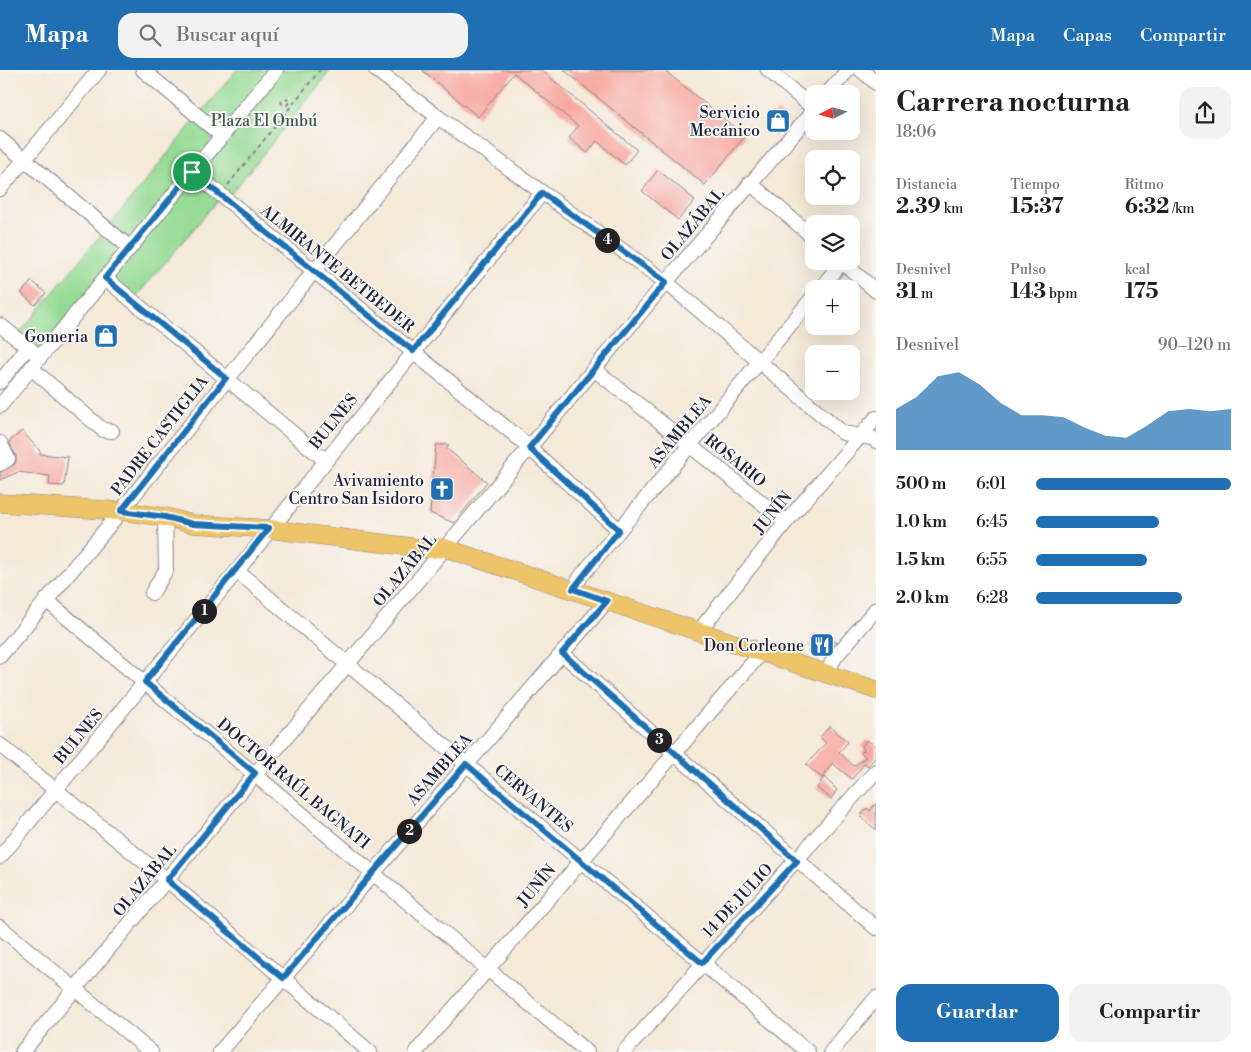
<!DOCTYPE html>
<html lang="es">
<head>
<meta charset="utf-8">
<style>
	:root { --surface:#fff; --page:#f2f2f2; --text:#202124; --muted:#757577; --accent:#1f6fb2 }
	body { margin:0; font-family:"Libre Bodoni",serif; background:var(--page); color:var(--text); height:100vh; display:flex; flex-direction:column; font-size:19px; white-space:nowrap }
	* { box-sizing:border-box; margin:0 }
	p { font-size:16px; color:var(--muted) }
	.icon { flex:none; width:28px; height:28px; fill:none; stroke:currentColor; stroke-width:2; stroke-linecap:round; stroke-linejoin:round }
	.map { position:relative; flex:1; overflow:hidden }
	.panel { display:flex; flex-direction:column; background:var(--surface); width:375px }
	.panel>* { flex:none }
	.needle { width:32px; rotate:264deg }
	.tools { position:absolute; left:805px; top:15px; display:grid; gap:10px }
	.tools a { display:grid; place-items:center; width:55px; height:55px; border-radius:10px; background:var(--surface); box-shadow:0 5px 20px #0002; font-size:25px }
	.pin { position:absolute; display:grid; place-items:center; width:42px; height:42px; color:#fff; margin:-21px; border:2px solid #fff; border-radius:50%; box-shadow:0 1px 5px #0007 }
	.km { position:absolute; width:25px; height:25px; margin:-12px; border-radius:50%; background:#222; color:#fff; font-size:14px; line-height:25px; text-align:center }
	.round { display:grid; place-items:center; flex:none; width:52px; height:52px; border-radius:15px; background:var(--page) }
	.head { display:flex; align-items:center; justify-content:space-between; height:85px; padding:0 20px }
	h1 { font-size:28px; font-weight:700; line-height:38px }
	.stats { display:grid; grid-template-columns:repeat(3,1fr); gap:8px; height:85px; padding:5px 20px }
	.stats div { display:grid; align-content:center }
	.stats b { font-size:21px; font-weight:700 }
	.stats small { font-size:14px; font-weight:400 }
	.stats p { font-size:14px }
	.chart { height:140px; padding:10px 20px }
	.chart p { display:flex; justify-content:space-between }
	.chart svg { width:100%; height:90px; margin-top:5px; fill:var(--accent); opacity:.7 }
	.primary-button { display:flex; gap:10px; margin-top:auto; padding:10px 20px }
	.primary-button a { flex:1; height:58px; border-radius:15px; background:var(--accent); color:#fff; font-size:20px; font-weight:700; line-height:58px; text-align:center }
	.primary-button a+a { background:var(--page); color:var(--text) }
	ul { padding:0 20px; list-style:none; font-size:16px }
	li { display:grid; grid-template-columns:80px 60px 1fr; align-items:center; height:38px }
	li i { height:12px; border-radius:6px; background:var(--accent) }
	header { display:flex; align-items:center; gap:30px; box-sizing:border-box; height:70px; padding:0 25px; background:var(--accent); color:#fff }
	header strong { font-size:24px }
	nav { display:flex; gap:28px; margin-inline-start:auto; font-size:18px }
	.search { width:350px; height:45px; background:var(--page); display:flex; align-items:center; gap:12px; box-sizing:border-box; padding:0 18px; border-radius:15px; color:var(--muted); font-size:19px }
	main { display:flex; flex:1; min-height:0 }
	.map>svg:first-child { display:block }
	.green { fill:#95db94; stroke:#5c7e68 }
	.building { fill:#f8a69e }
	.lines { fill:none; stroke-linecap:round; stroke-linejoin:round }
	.minor-casing { stroke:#8c868a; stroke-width:16 }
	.major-casing { stroke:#8c868a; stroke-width:19 }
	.path { stroke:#8c868a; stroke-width:2; stroke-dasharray:4 4; stroke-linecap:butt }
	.minor { stroke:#fff; stroke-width:14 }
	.major { stroke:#eec469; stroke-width:18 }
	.route-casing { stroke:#fff; stroke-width:10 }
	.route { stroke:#1f6fb2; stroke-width:6 }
	.labels { text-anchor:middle; stroke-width:4; stroke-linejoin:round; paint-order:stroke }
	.poi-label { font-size:16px; fill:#22223b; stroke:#f6f6f2; text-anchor:end }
	.park-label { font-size:16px; fill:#445a56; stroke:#f6f6f2 }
	.street-label { font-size:16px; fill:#22223b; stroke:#f6f6f2 }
</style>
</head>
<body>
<header>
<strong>Mapa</strong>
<div class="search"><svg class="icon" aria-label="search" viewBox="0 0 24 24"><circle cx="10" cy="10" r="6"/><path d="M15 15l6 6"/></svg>Buscar aquí</div>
<nav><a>Mapa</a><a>Capas</a><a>Compartir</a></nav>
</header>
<main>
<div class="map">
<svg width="876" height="982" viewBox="0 0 876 982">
	<rect width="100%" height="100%" fill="#f6f6f2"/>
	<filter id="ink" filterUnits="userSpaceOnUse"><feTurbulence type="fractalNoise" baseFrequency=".02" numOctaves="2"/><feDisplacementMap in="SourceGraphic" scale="10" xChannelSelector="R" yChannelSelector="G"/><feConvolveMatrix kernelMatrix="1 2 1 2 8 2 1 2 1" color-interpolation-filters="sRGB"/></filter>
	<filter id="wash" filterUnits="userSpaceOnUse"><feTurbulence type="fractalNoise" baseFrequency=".0096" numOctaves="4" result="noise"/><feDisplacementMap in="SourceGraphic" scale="20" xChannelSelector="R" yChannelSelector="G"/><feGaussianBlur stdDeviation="1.12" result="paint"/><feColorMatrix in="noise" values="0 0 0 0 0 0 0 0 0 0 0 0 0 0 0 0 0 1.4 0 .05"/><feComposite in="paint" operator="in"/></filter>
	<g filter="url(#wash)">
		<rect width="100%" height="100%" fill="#f5e9d8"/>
		<g class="green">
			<polygon points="236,0 270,0 221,59 201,43"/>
			<polygon points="279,0 331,0 230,125 198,101"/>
			<polygon points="194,51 214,68 129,172 109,156"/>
			<polygon points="194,110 218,130 135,228 111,208"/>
			<polygon points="103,162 123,179 40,280 19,264"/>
		</g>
		<g id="blocks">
			<g class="building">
				<polygon points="422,0 541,0 637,80 625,95 597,71 587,83 569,68 578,56 514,3 478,47"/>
				<polygon points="564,0 664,0 745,66 705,115"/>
				<polygon points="777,41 788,50 779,62 767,53"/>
				<polygon points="658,100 695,130 678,150 642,121"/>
				<polygon points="32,211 46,223 35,235 21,223"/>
				<polygon points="22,361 40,381 40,384 68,387 64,416 49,415 50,406 18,402 0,410 0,403 16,393 16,386 9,372"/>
				<polygon points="436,375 449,375 446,378 487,412 454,453 430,443"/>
				<polygon points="813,564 836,572 830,579 823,581 809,577"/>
				<polygon points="830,656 848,672 839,682 854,696 866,687 861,683 864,680 862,676 867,670 876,677 876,687 868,696 865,693 852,709 832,693 822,708 806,695 826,673 820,667"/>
				<polygon points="824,707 837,720 831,729 817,718"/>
				<polygon points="876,733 876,760 860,746 867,738 870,741"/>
			</g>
		</g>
	</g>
	<g filter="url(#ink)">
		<use href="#blocks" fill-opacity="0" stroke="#8c868a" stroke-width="1"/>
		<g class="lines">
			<defs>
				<g id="minor">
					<polyline points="143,0 222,66"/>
					<polyline points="376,0 438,47 666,212 843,363 872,368 876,371"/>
					<polyline points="768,0 814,39"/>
					<polyline points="861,0 876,13"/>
					<polyline points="827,24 848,0"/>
					<polyline points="0,69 130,178"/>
					<polyline points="193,102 521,370 619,460"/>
					<polyline points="750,113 814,168"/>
					<polyline points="0,119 99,0"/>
					<polyline points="841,191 876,221"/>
					<polyline points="105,208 325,390"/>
					<polyline points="820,219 842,192"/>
					<polyline points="0,255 40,287"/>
					<polyline points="31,298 103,360 112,361"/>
					<polyline points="595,300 786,452"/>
					<polyline points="0,312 28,277"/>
					<polyline points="0,336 276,0"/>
					<polyline points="0,373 8,389 0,394"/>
					<polyline points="237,501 808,982"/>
					<polyline points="573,519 582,505 814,226"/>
					<polyline points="152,523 166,500 165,447"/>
					<polyline points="46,530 587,982"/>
					<polyline points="699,561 786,452 876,348"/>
					<polyline points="562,583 674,683 876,858"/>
					<polyline points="0,586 121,441 438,47"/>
					<polyline points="826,603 836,586 876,539"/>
					<polyline points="0,675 167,810 370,982"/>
					<polyline points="0,787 237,501 542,123"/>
					<polyline points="0,857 151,982"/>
					<polyline points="22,982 529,378 666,212 814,40"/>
					<polyline points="220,982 607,531"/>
					<polyline points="416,982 762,582"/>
					<polyline points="624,982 876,701"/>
					<polyline points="831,982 876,928"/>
				</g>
				<polyline id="major" points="0,433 121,441 165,447 193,454 269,459 428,479 445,478 876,620"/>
			</defs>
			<use href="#minor" class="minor-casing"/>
			<use href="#major" class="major-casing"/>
			<g class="path">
				<circle cx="285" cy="32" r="3.5"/>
				<polyline points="228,115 320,0"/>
			</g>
			<use href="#minor" class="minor"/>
			<use href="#major" class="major"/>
		</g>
	</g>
	<g class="lines" filter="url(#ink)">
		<defs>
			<polygon id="route" points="192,102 413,281 542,123 666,212 529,378 619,460 573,519 607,531 562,583 797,791 702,893 466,694 283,908 167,810 255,703 145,612 269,458 193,454 165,447 121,441 226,308 105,208"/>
		</defs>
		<use href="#route" class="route-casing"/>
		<use href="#route" class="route"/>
	</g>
	<defs>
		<symbol id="shop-square" viewBox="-11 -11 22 22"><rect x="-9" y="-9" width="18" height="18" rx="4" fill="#1f6fb2" stroke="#f6f6f2"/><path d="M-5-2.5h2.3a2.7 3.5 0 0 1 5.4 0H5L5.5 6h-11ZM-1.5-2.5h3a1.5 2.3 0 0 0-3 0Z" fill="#fff"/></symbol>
		<symbol id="church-square" viewBox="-11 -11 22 22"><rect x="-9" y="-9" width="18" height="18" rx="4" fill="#1f6fb2" stroke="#f6f6f2"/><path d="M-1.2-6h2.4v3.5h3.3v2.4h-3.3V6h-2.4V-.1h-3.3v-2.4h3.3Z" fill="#fff"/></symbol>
		<symbol id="restaurant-square" viewBox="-11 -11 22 22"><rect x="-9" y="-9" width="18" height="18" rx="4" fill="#1f6fb2" stroke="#f6f6f2"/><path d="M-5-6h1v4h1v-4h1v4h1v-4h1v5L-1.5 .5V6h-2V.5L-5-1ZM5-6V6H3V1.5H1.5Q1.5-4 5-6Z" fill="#fff"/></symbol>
	</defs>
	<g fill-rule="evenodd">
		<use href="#shop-square" x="764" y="37" width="28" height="28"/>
		<use href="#shop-square" x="92" y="252" width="28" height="28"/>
		<use href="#church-square" x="428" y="405" width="28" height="28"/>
		<use href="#restaurant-square" x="808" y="561" width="28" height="28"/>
	</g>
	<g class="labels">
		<g class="poi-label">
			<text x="760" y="48">Servicio<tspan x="760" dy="18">Mecánico</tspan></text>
			<text x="88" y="272">Gomeria</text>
			<text x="424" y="416">Avivamiento<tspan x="424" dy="18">Centro San Isidoro</tspan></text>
			<text x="804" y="581">Don Corleone</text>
		</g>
		<g class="park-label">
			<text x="264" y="56">Plaza El Ombú</text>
		</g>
		<g class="street-label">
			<text transform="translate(692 154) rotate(-50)" y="6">OLAZÁBAL</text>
			<text transform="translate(338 198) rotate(39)" y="6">ALMIRANTE BETBEDER</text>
			<text transform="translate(333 351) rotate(-51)" y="6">BULNES</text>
			<text transform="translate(679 361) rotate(-50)" y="6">ASAMBLEA</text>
			<text transform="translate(159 365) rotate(-52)" y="6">PADRE CASTIGLIA</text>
			<text transform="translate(736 390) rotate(39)" y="6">ROSARIO</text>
			<text transform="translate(772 442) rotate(-50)" y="6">JUNÍN</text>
			<text transform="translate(404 500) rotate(-50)" y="6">OLAZÁBAL</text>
			<text transform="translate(78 666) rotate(-50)" y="6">BULNES</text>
			<text transform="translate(439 699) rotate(-49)" y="6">ASAMBLEA</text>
			<text transform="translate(294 713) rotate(40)" y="6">DOCTOR RAÚL BAGNATI</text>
			<text transform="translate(534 728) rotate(40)" y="6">CERVANTES</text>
			<text transform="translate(144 810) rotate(-50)" y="6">OLAZÁBAL</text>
			<text transform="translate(536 815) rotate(-50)" y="6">JUNÍN</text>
			<text transform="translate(737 830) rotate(-47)" y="6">14 DE JULIO</text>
		</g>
	</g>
</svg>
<div class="tools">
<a><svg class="needle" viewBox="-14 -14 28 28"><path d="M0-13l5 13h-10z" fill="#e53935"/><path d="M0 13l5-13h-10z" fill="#757577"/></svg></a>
<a><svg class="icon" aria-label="locate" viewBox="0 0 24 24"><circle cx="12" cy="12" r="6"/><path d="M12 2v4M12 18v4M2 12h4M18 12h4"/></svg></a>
<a><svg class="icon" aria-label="layers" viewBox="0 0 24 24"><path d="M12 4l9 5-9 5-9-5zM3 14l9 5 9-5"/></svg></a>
<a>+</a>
<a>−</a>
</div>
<div class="pin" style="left:192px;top:102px;background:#1e9e55"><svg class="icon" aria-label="arrive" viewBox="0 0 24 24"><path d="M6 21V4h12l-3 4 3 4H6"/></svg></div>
<b class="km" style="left:204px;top:541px">1</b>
<b class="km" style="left:409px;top:761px">2</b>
<b class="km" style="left:659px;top:670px">3</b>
<b class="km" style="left:607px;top:170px">4</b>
</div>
<section class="panel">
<div class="head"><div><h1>Carrera nocturna</h1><p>18:06</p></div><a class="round"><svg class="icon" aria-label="share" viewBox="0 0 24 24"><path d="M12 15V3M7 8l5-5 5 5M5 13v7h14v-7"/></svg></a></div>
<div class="stats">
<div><p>Distancia</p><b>2.39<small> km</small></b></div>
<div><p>Tiempo</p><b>15:37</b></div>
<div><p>Ritmo</p><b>6:32<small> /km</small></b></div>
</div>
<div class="stats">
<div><p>Desnivel</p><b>31<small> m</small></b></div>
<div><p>Pulso</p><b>143<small> bpm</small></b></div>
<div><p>kcal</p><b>175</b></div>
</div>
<div class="chart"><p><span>Desnivel</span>90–120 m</p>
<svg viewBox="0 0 160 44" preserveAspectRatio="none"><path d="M0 44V24L10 18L20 8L30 6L40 12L50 21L60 27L70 27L80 28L90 33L100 37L110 38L120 32L130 25L140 24L150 25L160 24V44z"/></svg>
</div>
<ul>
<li><b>500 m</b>6:01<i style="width:100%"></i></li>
<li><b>1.0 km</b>6:45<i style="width:63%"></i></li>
<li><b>1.5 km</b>6:55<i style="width:57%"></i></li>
<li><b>2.0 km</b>6:28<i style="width:75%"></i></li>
</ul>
<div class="primary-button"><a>Guardar</a><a>Compartir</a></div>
</section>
</main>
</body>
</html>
